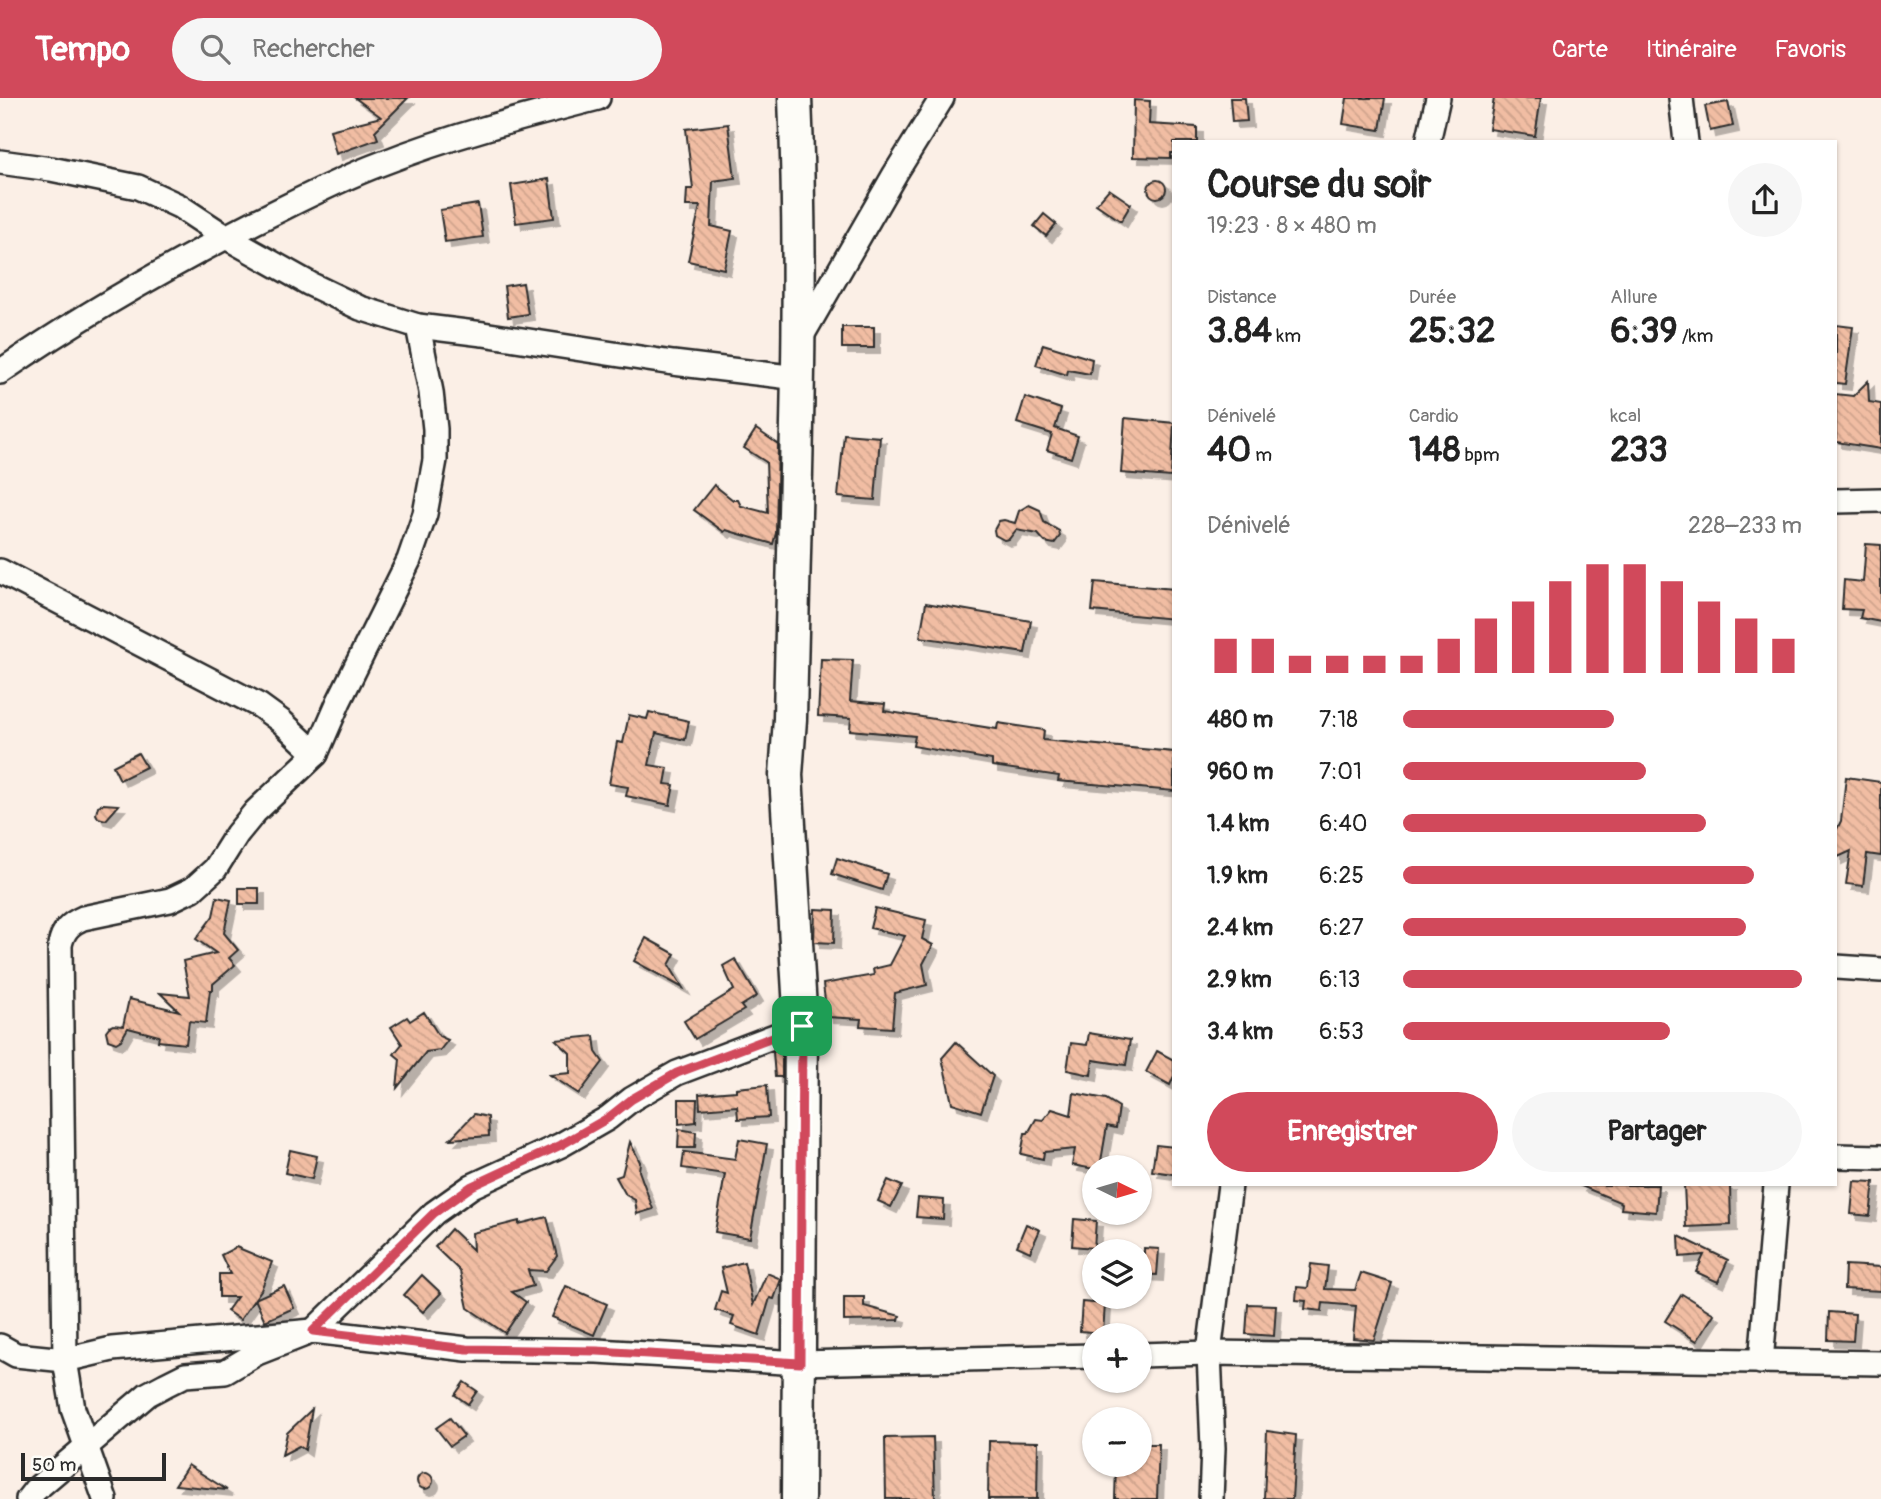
<!DOCTYPE html>
<html lang="fr">
<head>
<meta charset="utf-8">
<style>
	:root { --surface:#fff; --page:#f6f6f6; --text:#222; --muted:#767676; --accent:#d1495b }
	body { margin:0; font-family:Pangolin,sans-serif; background:var(--page); color:var(--text); height:100vh; display:flex; flex-direction:column; font-size:26px; white-space:nowrap }
	* { box-sizing:border-box; margin:0 }
	p { font-size:23px; color:var(--muted) }
	.icon { flex:none; width:38px; height:38px; fill:none; stroke:currentColor; stroke-width:2; stroke-linecap:round; stroke-linejoin:round }
	.map { position:relative; flex:1; overflow:hidden }
	.details { position:absolute; left:1172px; top:42px; width:665px; height:1046px; display:flex; flex-direction:column; background:var(--surface); border-radius:0px; box-shadow:0 2px 5px #0004 }
	.details>* { flex:none }
	.needle { width:46px; rotate:95deg }
	.controls { position:absolute; left:1082px; top:1057px; display:grid; gap:14px }
	.controls a { display:grid; place-items:center; width:70px; height:70px; border-radius:50%; background:var(--surface); box-shadow:0 2px 5px #0004; font-size:35px }
	.scale { position:absolute; left:21px; bottom:18px; width:145px; box-sizing:border-box; padding-left:7px; border:4px solid #2b2b2b; border-top:0; font-size:19px; line-height:24px; white-space:nowrap; color:#2b2b2b; -webkit-text-stroke:5px #fdfcf7; paint-order:stroke }
	.pin { position:absolute; display:grid; place-items:center; width:60px; height:60px; color:#fff; margin:-30px; border-radius:14px; box-shadow:0 4px 10px #0006 }
	.round { display:grid; place-items:center; flex:none; width:74px; height:74px; border-radius:37px; background:var(--page) }
	.head { display:flex; align-items:center; justify-content:space-between; height:119px; padding:0 35px }
	h1 { font-size:38px; font-weight:700; line-height:52px }
	.stats { display:grid; grid-template-columns:repeat(3,1fr); gap:10px; height:119px; padding:7px 35px }
	.stats div { display:grid; align-content:center }
	.stats b { font-size:35px; font-weight:700 }
	.stats small { font-size:19px; font-weight:400 }
	.stats p { font-size:19px }
	.chart { height:196px; padding:14px 35px }
	.chart p { display:flex; justify-content:space-between }
	.chart svg { width:100%; height:126px; margin-top:7px; stroke:var(--accent); stroke-width:6 }
	.primary-button { display:flex; gap:14px; margin-top:auto; padding:14px 35px }
	.primary-button a { flex:1; height:80px; border-radius:42px; background:var(--accent); color:#fff; font-size:28px; font-weight:700; line-height:80px; text-align:center }
	.primary-button a+a { background:var(--page); color:var(--text) }
	ul { padding:0 35px; list-style:none; font-size:23px }
	li { display:grid; grid-template-columns:112px 84px 1fr; align-items:center; height:52px }
	li i { height:18px; border-radius:9px; background:var(--accent) }
	header { display:flex; align-items:center; gap:42px; box-sizing:border-box; height:98px; padding:0 35px; background:var(--accent); color:#fff }
	header strong { font-size:33px }
	nav { display:flex; gap:38px; margin-inline-start:auto; font-size:24px }
	.search { width:490px; height:63px; background:var(--page); display:flex; align-items:center; gap:18px; box-sizing:border-box; padding:0 24px; border-radius:38px; color:var(--muted); font-size:26px }
	.map>svg:first-child { display:block }
	.building { fill:url(#building-back-hatch); stroke:#2b2b2b; stroke-width:2; filter:url(#shadow) }
	.lines { fill:none; stroke-linecap:round; stroke-linejoin:round }
	.minor-casing { stroke:#2b2b2b; stroke-width:28 }
	.secondary-casing { stroke:#2b2b2b; stroke-width:37 }
	.minor { stroke:#fdfcf7; stroke-width:23 }
	.secondary { stroke:#fdfcf7; stroke-width:32 }
	.route-casing { stroke:#fff; stroke-width:14 }
	.route { stroke:#d1495b; stroke-width:9 }
</style>
</head>
<body>
<header>
<strong>Tempo</strong>
<div class="search"><svg class="icon" aria-label="search" viewBox="0 0 24 24"><circle cx="10" cy="10" r="6"/><path d="M15 15l6 6"/></svg>Rechercher</div>
<nav><a>Carte</a><a>Itinéraire</a><a>Favoris</a></nav>
</header>
<div class="map">
<svg width="1881" height="1401" viewBox="0 0 1881 1401">
	<defs>
		<pattern id="building-back-hatch" width="6" height="6" patternUnits="userSpaceOnUse" patternTransform="scale(1.75)"><rect width="6" height="6" fill="#f1bda3"/><path d="M-1 5l2 2M0 0l6 6M5-1l2 2" fill="none" stroke="#cfa38c"/></pattern>
		<filter id="shadow"><feDropShadow dx="6" dy="6" stdDeviation="0" flood-color="#0004"/></filter>
	</defs>
	<rect width="100%" height="100%" fill="#fbefe6"/>
	<filter id="ink" filterUnits="userSpaceOnUse"><feTurbulence type="fractalNoise" baseFrequency=".0143" numOctaves="2"/><feDisplacementMap in="SourceGraphic" scale="14" xChannelSelector="R" yChannelSelector="G"/><feConvolveMatrix kernelMatrix="1 2 1 2 8 2 1 2 1" color-interpolation-filters="sRGB"/></filter>
	<g filter="url(#ink)">
		<g class="building">
			<polygon points="355,0 408,0 375,33 378,41 336,56 330,32 381,19"/>
			<polygon points="1230,0 1245,0 1247,23 1232,24"/>
			<polygon points="1347,0 1385,0 1380,32 1343,26"/>
			<polygon points="1494,0 1541,0 1535,38 1489,31"/>
			<polygon points="1134,2 1150,3 1149,26 1197,29 1197,44 1174,44 1174,55 1171,55 1171,60 1133,59"/>
			<polygon points="1728,4 1733,28 1710,33 1705,8"/>
			<polygon points="728,26 735,80 713,83 711,128 732,133 724,171 688,163 700,108 686,108 687,91 693,91 686,31"/>
			<polygon points="549,81 554,120 516,125 511,87"/>
			<circle cx="1157" cy="91" r="9"/>
			<polygon points="1109,91 1131,106 1121,123 1096,106"/>
			<polygon points="478,106 483,139 445,144 440,112"/>
			<polygon points="1044,116 1056,126 1046,138 1034,128"/>
			<polygon points="523,185 528,216 508,219 504,188"/>
			<polygon points="1836,227 1853,229 1845,286 1836,285"/>
			<rect x="842" y="229" width="32" height="21"/>
			<polygon points="1043,246 1092,261 1090,276 1068,272 1067,277 1036,267"/>
			<polygon points="1868,283 1869,304 1881,306 1881,351 1836,344 1836,296 1853,298"/>
			<polygon points="1025,299 1061,311 1055,330 1078,338 1071,360 1047,352 1052,336 1017,325"/>
			<polygon points="1125,320 1174,325 1171,379 1121,375"/>
			<polygon points="756,331 778,346 776,435 773,446 726,432 724,434 694,412 714,387 733,402 738,402 741,408 768,415 766,364 744,350"/>
			<polygon points="844,336 880,339 875,402 838,399"/>
			<polygon points="1029,407 1040,412 1044,424 1059,433 1060,438 1054,446 1045,444 1038,436 1016,432 1009,441 1004,442 995,437 994,432 999,423 1004,422 1015,425 1019,413"/>
			<polygon points="1866,446 1881,447 1881,524 1860,520 1862,512 1842,511 1844,482 1863,484"/>
			<polygon points="1095,484 1174,491 1174,521 1092,513"/>
			<polygon points="926,505 1031,523 1025,555 920,539"/>
			<polygon points="821,561 853,562 850,603 885,606 884,613 997,631 998,625 1044,632 1043,642 1174,654 1174,693 1058,683 1059,678 992,668 992,662 913,648 915,638 850,632 851,620 818,618"/>
			<polygon points="649,614 689,623 685,642 656,635 649,667 668,670 665,686 674,687 670,707 626,698 628,689 609,686 617,644 623,645 629,617 647,621"/>
			<polygon points="138,655 146,669 120,682 113,668"/>
			<polygon points="1846,679 1881,684 1881,758 1867,756 1863,788 1846,786 1851,753 1836,760 1836,733 1841,723"/>
			<polygon points="103,706 119,707 106,722 98,720 96,716 98,708"/>
			<polygon points="837,760 887,776 882,792 832,776"/>
			<rect x="239" y="790" width="20" height="16"/>
			<polygon points="217,799 231,802 224,835 238,852 229,860 235,867 213,886 213,892 210,892 206,925 189,923 186,946 158,943 159,938 128,930 121,942 116,945 108,942 106,933 109,929 113,927 123,928 129,901 179,913 160,895 190,898 183,863 216,855 196,841 213,818"/>
			<polygon points="875,810 926,822 922,841 933,847 923,866 927,887 895,895 892,930 860,928 861,921 827,919 823,886 874,877 873,871 890,867 905,838 870,830"/>
			<polygon points="815,811 835,812 834,845 814,844"/>
			<polygon points="646,840 675,856 669,867 683,890 634,863"/>
			<polygon points="735,861 757,898 741,908 744,912 695,941 684,923 734,892 723,868"/>
			<polygon points="424,914 439,938 448,942 440,952 426,954 397,990 400,961 394,956 402,946 391,929 407,919 410,923"/>
			<polygon points="1089,935 1130,942 1126,967 1093,962 1091,977 1067,972 1071,945 1087,947"/>
			<polygon points="594,938 596,954 603,964 579,996 550,977 570,975 570,955 556,942"/>
			<polygon points="956,944 993,978 981,1014 952,1005 942,960"/>
			<polygon points="782,950 782,979 775,979 773,954"/>
			<polygon points="1157,953 1174,962 1174,978 1170,987 1146,974"/>
			<polygon points="767,987 769,1019 738,1021 737,1008 700,1011 699,996 736,993 736,990"/>
			<polygon points="1074,995 1106,1001 1119,1009 1116,1030 1107,1028 1100,1069 1094,1071 1072,1067 1075,1051 1044,1054 1043,1061 1021,1056 1025,1035 1028,1035 1036,1021 1043,1022 1052,1011 1071,1017"/>
			<polygon points="679,1001 697,1001 696,1024 679,1026"/>
			<polygon points="474,1016 488,1019 489,1038 450,1041"/>
			<polygon points="679,1031 696,1034 695,1050 678,1050"/>
			<polygon points="739,1041 767,1046 750,1140 715,1134 725,1076 682,1070 684,1054 735,1061"/>
			<polygon points="630,1044 640,1064 639,1073 653,1111 637,1116 635,1102 626,1097 616,1079 622,1077"/>
			<polygon points="1156,1047 1174,1049 1174,1076 1152,1073"/>
			<polygon points="290,1052 317,1058 312,1081 285,1075"/>
			<polygon points="888,1082 902,1088 891,1109 878,1103"/>
			<polygon points="1854,1083 1874,1084 1870,1118 1851,1116"/>
			<polygon points="1579,1087 1658,1087 1656,1114 1621,1111 1622,1105"/>
			<polygon points="1684,1087 1730,1087 1731,1127 1686,1129"/>
			<polygon points="918,1100 944,1102 943,1121 916,1119"/>
			<polygon points="547,1119 557,1158 546,1173 528,1172 533,1188 512,1194 526,1204 505,1235 468,1210 460,1173 435,1149 451,1131 473,1152 472,1135 519,1123 519,1126"/>
			<polygon points="1074,1121 1096,1123 1094,1150 1072,1148"/>
			<polygon points="1026,1126 1040,1132 1030,1154 1017,1148"/>
			<polygon points="1679,1138 1728,1162 1718,1184 1696,1174 1704,1157 1680,1159"/>
			<polygon points="236,1149 272,1164 261,1192 240,1222 227,1213 237,1199 219,1199 219,1176 230,1176 221,1157"/>
			<polygon points="1144,1150 1159,1151 1157,1177 1139,1176 1139,1154 1144,1155"/>
			<polygon points="744,1164 753,1207 767,1175 781,1181 774,1201 770,1200 759,1237 731,1227 734,1218 715,1212 721,1193 727,1195 721,1170"/>
			<polygon points="1311,1166 1328,1168 1325,1191 1355,1192 1361,1175 1392,1185 1374,1242 1353,1240 1356,1208 1323,1205 1322,1213 1305,1211 1306,1203 1296,1202 1297,1189 1308,1190"/>
			<polygon points="1845,1167 1881,1169 1881,1193 1844,1191"/>
			<polygon points="422,1177 441,1195 423,1214 404,1197"/>
			<polygon points="284,1188 294,1210 265,1223 255,1201"/>
			<polygon points="566,1188 607,1206 594,1237 552,1219"/>
			<polygon points="1682,1196 1714,1216 1697,1243 1665,1223"/>
			<polygon points="844,1199 864,1199 864,1208 900,1218 899,1222 844,1223"/>
			<polygon points="1082,1204 1105,1206 1103,1235 1080,1233"/>
			<polygon points="1248,1206 1276,1207 1274,1238 1246,1236"/>
			<polygon points="1829,1214 1855,1216 1853,1243 1828,1242"/>
			<polygon points="464,1284 477,1293 468,1306 455,1297"/>
			<polygon points="312,1311 305,1352 299,1348 282,1357 287,1335"/>
			<polygon points="450,1320 464,1338 450,1348 436,1330"/>
			<polygon points="1267,1333 1296,1337 1292,1401 1264,1400"/>
			<polygon points="933,1339 935,1401 886,1401 885,1340"/>
			<polygon points="989,1343 1038,1344 1037,1401 988,1401"/>
			<polygon points="1139,1346 1159,1346 1157,1401 1115,1401 1116,1367 1139,1367"/>
			<polygon points="188,1367 227,1392 175,1387"/>
			<circle cx="425" cy="1383" r="8"/>
		</g>
		<g class="lines">
			<defs>
				<g id="minor">
					<polyline points="1681,0 1686,44"/>
					<polyline points="1428,44 1438,0"/>
					<polyline points="0,64 51,71 138,89 179,108 226,139 310,186 360,210 418,228 483,236 673,265 798,280"/>
					<polyline points="800,241 895,76 942,0"/>
					<path d="M0 274C81 218 167 169 255 124 296 104 337 82 380 66 451 38 524 19 598 0"/>
					<polyline points="1836,403 1881,402"/>
					<polyline points="0,473 260,608 282,624 316,656"/>
					<polyline points="1836,869 1881,872"/>
					<polyline points="1836,1058 1881,1059"/>
					<polyline points="0,1248 16,1257 65,1262 112,1251 313,1233 467,1251 597,1253 800,1265 1094,1258"/>
					<polyline points="1139,1257 1209,1255 1881,1265"/>
					<polyline points="1761,1264 1776,1087"/>
					<polyline points="28,1401 35,1392 148,1296 165,1287 185,1277 225,1274 257,1255 313,1233 434,1115 472,1088 561,1047 608,1020 632,1001 677,975 801,928"/>
					<path d="M105 1401 73 1311 65 1262 60 847C63 833 69 826 83 820L170 802 193 791 215 771 237 736 255 714 316 656 339 603 409 462 425 416 435 362V331L431 294 418 228"/>
					<polyline points="1211,1401 1213,1350 1209,1255 1230,1087"/>
				</g>
				<path id="secondary" d="M795 0C804 207 794 414 790 621L786 677 801 928 798 1401"/>
			</defs>
			<use href="#minor" class="minor-casing"/>
			<use href="#secondary" class="secondary-casing"/>
			<use href="#minor" class="minor"/>
			<use href="#secondary" class="secondary"/>
		</g>
	</g>
	<g class="lines" filter="url(#ink)">
		<defs>
			<polygon id="route" points="802,928 800,1265 597,1253 467,1251 313,1233 434,1115 472,1088 561,1047 608,1020 632,1001 677,975"/>
		</defs>
		<use href="#route" class="route-casing"/>
		<use href="#route" class="route"/>
	</g>
</svg>
<div class="controls">
<a><svg class="needle" viewBox="-14 -14 28 28"><path d="M0-13l5 13h-10z" fill="#e53935"/><path d="M0 13l5-13h-10z" fill="#767676"/></svg></a>
<a><svg class="icon" aria-label="layers" viewBox="0 0 24 24"><path d="M12 4l9 5-9 5-9-5zM3 14l9 5 9-5"/></svg></a>
<a>+</a>
<a>−</a>
</div>
<div class="scale">50 m</div>
<div class="pin" style="left:802px;top:928px;background:#1e9e55"><svg class="icon" aria-label="arrive" viewBox="0 0 24 24"><path d="M6 21V4h12l-3 4 3 4H6"/></svg></div>
<section class="details">
<div class="head"><div><h1>Course du soir</h1><p>19:23 · 8 × 480 m</p></div><a class="round"><svg class="icon" aria-label="share" viewBox="0 0 24 24"><path d="M12 15V3M7 8l5-5 5 5M5 13v7h14v-7"/></svg></a></div>
<div class="stats">
<div><p>Distance</p><b>3.84<small> km</small></b></div>
<div><p>Durée</p><b>25:32</b></div>
<div><p>Allure</p><b>6:39<small> /km</small></b></div>
</div>
<div class="stats">
<div><p>Dénivelé</p><b>40<small> m</small></b></div>
<div><p>Cardio</p><b>148<small> bpm</small></b></div>
<div><p>kcal</p><b>233</b></div>
</div>
<div class="chart"><p><span>Dénivelé</span>228–233 m</p>
<svg viewBox="0 0 160 44" preserveAspectRatio="none"><path d="M5 44V32M15 44V32M25 44V38M35 44V38M45 44V38M55 44V38M65 44V32M75 44V25M85 44V19M95 44V12M105 44V6M115 44V6M125 44V12M135 44V19M145 44V25M155 44V32"/></svg>
</div>
<ul>
<li><b>480 m</b>7:18<i style="width:53%"></i></li>
<li><b>960 m</b>7:01<i style="width:61%"></i></li>
<li><b>1.4 km</b>6:40<i style="width:76%"></i></li>
<li><b>1.9 km</b>6:25<i style="width:88%"></i></li>
<li><b>2.4 km</b>6:27<i style="width:86%"></i></li>
<li><b>2.9 km</b>6:13<i style="width:100%"></i></li>
<li><b>3.4 km</b>6:53<i style="width:67%"></i></li>
</ul>
<div class="primary-button"><a>Enregistrer</a><a>Partager</a></div>
</section>
</div>
</body>
</html>
